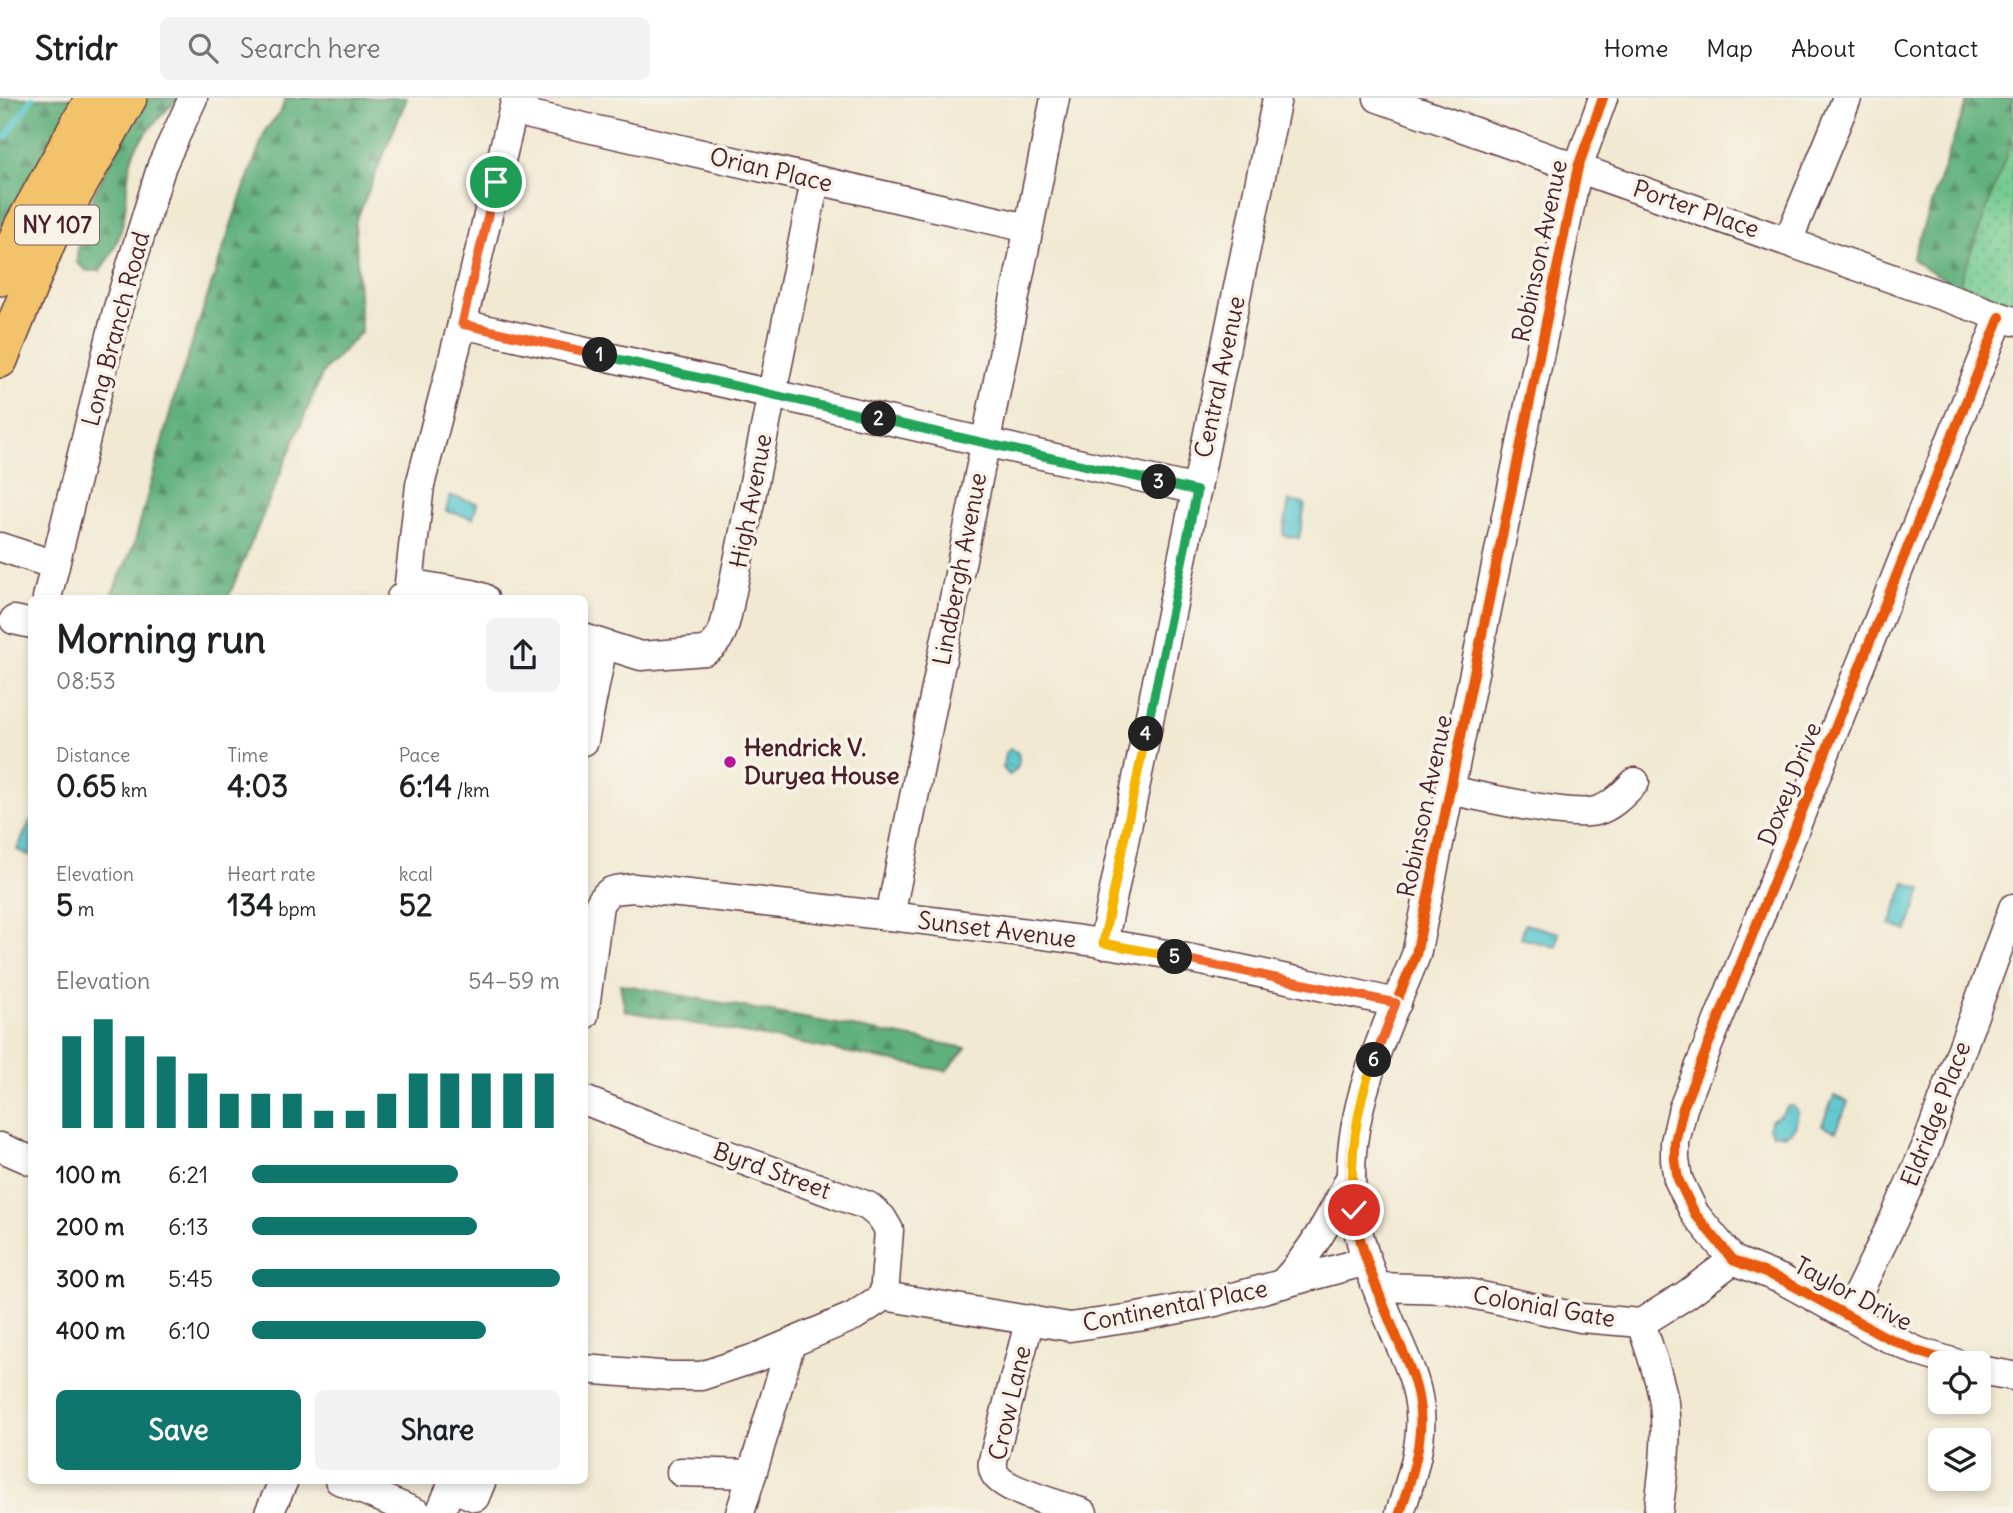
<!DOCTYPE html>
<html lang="en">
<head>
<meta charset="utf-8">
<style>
	:root { --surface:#fff; --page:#f2f2f2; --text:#202124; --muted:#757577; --line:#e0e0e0; --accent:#0f766e }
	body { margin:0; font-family:Delius,sans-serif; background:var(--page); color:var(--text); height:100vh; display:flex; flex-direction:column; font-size:26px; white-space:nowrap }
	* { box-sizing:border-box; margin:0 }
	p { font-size:23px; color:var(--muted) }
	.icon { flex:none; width:38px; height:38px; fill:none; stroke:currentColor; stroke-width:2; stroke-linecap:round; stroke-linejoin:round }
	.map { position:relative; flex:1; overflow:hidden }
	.details { position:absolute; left:28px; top:497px; width:560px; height:889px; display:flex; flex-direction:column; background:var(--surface); border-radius:10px; box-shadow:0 4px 10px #0003 }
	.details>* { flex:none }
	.controls { position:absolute; left:1928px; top:1253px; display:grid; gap:14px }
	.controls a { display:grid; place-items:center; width:63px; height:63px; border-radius:10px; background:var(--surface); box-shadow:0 4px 10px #0003; font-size:35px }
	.pin { position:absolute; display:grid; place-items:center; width:60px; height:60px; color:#fff; margin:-30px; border:4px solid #fff; border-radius:50%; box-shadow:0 2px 7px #0007 }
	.km { position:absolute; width:35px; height:35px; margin:-18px; border-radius:50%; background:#222; color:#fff; font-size:19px; line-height:35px; text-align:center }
	.round { display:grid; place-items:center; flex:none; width:74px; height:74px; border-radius:10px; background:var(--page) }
	.overview { display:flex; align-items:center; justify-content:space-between; height:119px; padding:0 28px }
	h1 { font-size:38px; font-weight:700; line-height:52px }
	.metrics { display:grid; grid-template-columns:repeat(3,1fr); gap:10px; height:119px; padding:7px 28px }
	.metrics div { display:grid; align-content:center }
	.metrics b { font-size:30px; font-weight:700 }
	.metrics small { font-size:19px; font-weight:400 }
	.metrics p { font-size:19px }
	.chart { height:196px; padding:14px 28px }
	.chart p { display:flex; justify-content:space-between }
	.chart svg { width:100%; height:126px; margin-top:7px; stroke:var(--accent); stroke-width:6 }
	.primary-button { display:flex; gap:14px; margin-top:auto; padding:14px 28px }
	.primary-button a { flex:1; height:80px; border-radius:10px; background:var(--accent); color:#fff; font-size:28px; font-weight:700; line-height:80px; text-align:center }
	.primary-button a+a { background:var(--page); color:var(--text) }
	ul { padding:0 28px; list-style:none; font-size:23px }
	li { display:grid; grid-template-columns:112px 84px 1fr; align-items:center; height:52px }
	li i { height:18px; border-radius:9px; background:var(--accent) }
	header { display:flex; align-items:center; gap:42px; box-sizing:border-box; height:98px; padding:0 35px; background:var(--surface); border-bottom:2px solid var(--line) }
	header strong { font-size:33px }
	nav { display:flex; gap:38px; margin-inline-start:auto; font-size:24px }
	.search { width:490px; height:63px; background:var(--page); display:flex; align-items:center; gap:18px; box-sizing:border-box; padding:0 24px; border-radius:10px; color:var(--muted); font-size:26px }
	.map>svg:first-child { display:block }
	.forest { fill:url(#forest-firs); stroke:#556853; stroke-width:2 }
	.park { fill:url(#park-dots); stroke:#60765e; stroke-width:2 }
	.water { fill:url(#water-ripples); stroke:#52737d; stroke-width:2 }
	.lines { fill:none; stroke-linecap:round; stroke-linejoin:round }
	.stream { stroke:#5ac7cf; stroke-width:6 }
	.minor-casing { stroke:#633d44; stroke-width:31 }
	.major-casing { stroke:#633d44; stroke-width:38 }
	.minor { stroke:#fff; stroke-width:28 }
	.major { stroke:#f2c36a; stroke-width:35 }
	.cycleway-casing { stroke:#f7f3e8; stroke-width:15 }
	.cycleway { stroke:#e8590c; stroke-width:10 }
	.split-1-casing { stroke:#fff; stroke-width:14 }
	.split-2-casing { stroke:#fff; stroke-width:14 }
	.split-3-casing { stroke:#fff; stroke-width:14 }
	.split-4-casing { stroke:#fff; stroke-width:14 }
	.split-5-casing { stroke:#fff; stroke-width:14 }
	.split-6-casing { stroke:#fff; stroke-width:14 }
	.split-7-casing { stroke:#fff; stroke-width:14 }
	.split-1 { stroke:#f0652b; stroke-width:9 }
	.split-2 { stroke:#22a559; stroke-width:9 }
	.split-3 { stroke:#22a559; stroke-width:9 }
	.split-4 { stroke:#22a559; stroke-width:9 }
	.split-5 { stroke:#f5b400; stroke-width:9 }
	.split-6 { stroke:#f0652b; stroke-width:9 }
	.split-7 { stroke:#f5b400; stroke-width:9 }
	.poi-dot { fill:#b5179e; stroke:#f7f3e8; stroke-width:2.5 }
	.labels { text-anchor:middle; stroke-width:7; stroke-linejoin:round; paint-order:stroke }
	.shield { fill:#f7f3e8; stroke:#7e5f64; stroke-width:2 }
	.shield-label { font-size:23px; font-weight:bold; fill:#4a1f2b }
	.street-label { font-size:24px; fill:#4a1f2b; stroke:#f7f3e8 }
	.poi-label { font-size:24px; font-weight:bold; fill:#4a1f2b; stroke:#f7f3e8; text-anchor:start }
</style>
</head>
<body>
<header>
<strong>Stridr</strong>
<div class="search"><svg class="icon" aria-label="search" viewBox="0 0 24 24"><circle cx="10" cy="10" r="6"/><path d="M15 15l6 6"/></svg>Search here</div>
<nav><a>Home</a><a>Map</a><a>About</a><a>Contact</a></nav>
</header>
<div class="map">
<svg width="2013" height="1415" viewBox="0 0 2013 1415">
	<defs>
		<pattern id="forest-firs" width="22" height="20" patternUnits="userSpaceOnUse" patternTransform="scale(1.75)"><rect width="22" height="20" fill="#60b07b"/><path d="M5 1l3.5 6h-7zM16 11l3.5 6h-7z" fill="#518f65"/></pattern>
		<pattern id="park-dots" width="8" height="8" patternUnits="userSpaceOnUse" patternTransform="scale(1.75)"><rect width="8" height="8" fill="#76cc91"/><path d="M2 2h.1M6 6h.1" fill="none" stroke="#63a577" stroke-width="1.8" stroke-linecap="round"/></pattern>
		<pattern id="water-ripples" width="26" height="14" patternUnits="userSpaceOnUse" patternTransform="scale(1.75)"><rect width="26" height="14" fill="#5ac7cf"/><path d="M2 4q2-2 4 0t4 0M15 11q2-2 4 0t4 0" fill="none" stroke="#50aab2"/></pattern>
	</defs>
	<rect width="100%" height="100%" fill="#f7f3e8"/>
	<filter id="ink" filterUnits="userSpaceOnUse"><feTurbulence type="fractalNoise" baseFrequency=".0143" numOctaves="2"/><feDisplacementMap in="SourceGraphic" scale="14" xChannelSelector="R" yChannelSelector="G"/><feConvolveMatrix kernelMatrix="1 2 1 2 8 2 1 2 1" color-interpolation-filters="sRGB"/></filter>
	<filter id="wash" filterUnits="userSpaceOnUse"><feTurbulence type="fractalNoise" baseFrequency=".00686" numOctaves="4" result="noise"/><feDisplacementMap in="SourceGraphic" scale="28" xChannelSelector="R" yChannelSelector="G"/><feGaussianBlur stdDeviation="1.57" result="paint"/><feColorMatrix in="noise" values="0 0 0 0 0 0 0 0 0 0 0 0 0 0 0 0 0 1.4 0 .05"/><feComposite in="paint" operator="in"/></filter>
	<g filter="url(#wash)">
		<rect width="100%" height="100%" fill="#f1e9d2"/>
		<g class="forest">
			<polygon points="0,0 92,0 0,163"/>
			<path d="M146 0H179C166 12 140 39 134 54 125 76 128 102 123 124 119 143 111 157 100 173H87L77 165C75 115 122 45 146 0Z"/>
			<polygon points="286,0 407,0 355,125 361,234 323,274 228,500 110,500 134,447 174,300 234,118 266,31 280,15"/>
			<path d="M1968 0H2013V207C1978 200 1941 181 1912 161Z"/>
			<polygon points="620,886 966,950 946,973 625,913"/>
		</g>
		<polygon class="park" points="2013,39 2013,209 1960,184"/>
		<g class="water">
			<polygon points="450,398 477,405 473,420 446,413"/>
			<polygon points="1289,403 1305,406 1299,440 1283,437"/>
			<path d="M1011 651 1018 655C1020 664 1019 673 1009 677L1003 670 1005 655Z"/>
			<polygon points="31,721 31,758 17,752"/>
			<polygon points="1905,785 1922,791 1907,833 1890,827"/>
			<polygon points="1525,826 1559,835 1556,849 1521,840"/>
			<polygon points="1834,998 1848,1004 1836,1033 1822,1027"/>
			<polygon points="1788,1008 1793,1008 1798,1013 1795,1030 1786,1037 1772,1035 1769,1029 1770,1022 1781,1017"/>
		</g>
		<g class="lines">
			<polyline class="stream" points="6,39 32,0"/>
		</g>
	</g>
	<g filter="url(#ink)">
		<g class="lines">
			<defs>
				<g id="minor">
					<polyline points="1378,0 2013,223"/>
					<polyline points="513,13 1028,130"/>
					<polyline points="1788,143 1847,0"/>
					<polyline points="462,226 1197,392"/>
					<polyline points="0,449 55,467"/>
					<polyline points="408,494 425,488 472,496 484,500"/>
					<polyline points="47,500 117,213 162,67 193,0"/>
					<polyline points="401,500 408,494 420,387 462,226 516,0"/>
					<polyline points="14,522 32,526"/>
					<path d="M584 540 641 558 705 553C726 543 727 514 732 493L815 83"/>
					<polyline points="584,643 603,547"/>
					<path d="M1449 692C1480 698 1570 720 1596 713 1612 709 1624 695 1635 684"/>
					<polyline points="890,818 1055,0"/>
					<polyline points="1103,846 1277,0"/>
					<path d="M584 917 599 807C609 789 615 792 634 790 790 807 946 823 1101 845 1200 860 1299 884 1397 905"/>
					<polyline points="584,1002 657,1031 868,1108 882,1120 889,1132 884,1198"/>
					<polyline points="0,1049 32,1063"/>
					<path d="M1282 1186C1312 1154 1332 1118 1351 1078"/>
					<polyline points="1377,1189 1449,1191 1581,1220 1641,1225 1686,1197 1733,1162"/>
					<polyline points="1848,1216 1893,1123 1926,1049 2013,810"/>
					<path d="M1030 1221 995 1354C993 1362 991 1369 995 1376 1004 1393 1065 1408 1083 1415"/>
					<path d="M1641 1225C1649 1251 1660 1278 1664 1305 1668 1342 1663 1378 1658 1415"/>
					<polyline points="1955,1265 1919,1254 1884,1238 1783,1182 1733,1162 1695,1116 1678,1081 1675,1062 1675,1044 1683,1010 2000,219"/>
					<polyline points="584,1271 671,1278 701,1278 758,1259 854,1218 884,1198 1070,1229 1138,1219 1215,1204 1367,1163"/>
					<polyline points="1979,1272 2013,1278"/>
					<polyline points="681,1374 752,1376 740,1415"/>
					<polyline points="752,1376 791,1245"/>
					<polyline points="339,1382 417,1415"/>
					<polyline points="451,1389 475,1399 482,1382"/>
					<polyline points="269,1415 284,1382"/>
					<polyline points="440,1415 454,1382"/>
					<path d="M1400 1415C1411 1381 1425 1341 1419 1305 1416 1282 1406 1261 1397 1240 1376 1188 1350 1133 1351 1076 1351 1000 1388 926 1416 857L1578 69 1603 0"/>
				</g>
				<g id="major">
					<polyline points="0,180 22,128 93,0"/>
					<polyline points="0,262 49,141 129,0"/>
				</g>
			</defs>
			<use href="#minor" class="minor-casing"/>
			<use href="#major" class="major-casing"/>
			<use href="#minor" class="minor"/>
			<use href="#major" class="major"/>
			<defs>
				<g id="cycleway">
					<polyline points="1955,1265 1919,1254 1884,1238 1783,1182 1733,1162 1695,1116 1678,1081 1675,1062 1675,1044 1683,1010 2000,219"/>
					<path d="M1400 1415C1411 1381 1425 1341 1419 1305 1416 1282 1406 1261 1397 1240 1376 1188 1350 1133 1351 1076 1351 1000 1388 926 1416 857L1578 69 1603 0"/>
				</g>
			</defs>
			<use href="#cycleway" class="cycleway-casing"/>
			<use href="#cycleway" class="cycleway"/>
		</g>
	</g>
	<g class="lines" filter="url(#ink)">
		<defs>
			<polyline id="split-1" points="496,84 462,226 600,257"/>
			<polyline id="split-2" points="600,257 879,321"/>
			<polyline id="split-3" points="879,321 1159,384"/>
			<polyline id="split-4" points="1146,636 1197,393 1159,384"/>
			<polyline id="split-5" points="1146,636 1103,845 1175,859"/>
			<polyline id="split-6" points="1175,859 1396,905 1374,962"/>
			<path id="split-7" d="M1354 1112C1349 1061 1356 1010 1374 962"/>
		</defs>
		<use href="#split-1" class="split-1-casing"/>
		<use href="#split-2" class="split-2-casing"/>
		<use href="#split-3" class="split-3-casing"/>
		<use href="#split-4" class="split-4-casing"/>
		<use href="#split-5" class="split-5-casing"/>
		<use href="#split-6" class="split-6-casing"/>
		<use href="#split-7" class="split-7-casing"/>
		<use href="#split-1" class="split-1"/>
		<use href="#split-2" class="split-2"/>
		<use href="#split-3" class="split-3"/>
		<use href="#split-4" class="split-4"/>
		<use href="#split-5" class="split-5"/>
		<use href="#split-6" class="split-6"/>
		<use href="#split-7" class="split-7"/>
	</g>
	<circle class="poi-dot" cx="730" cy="664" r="7"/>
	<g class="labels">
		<rect class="shield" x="15" y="107.5" width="84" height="39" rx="5"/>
		<g class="shield-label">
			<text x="57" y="135">NY 107</text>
		</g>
		<g class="street-label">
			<text transform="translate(771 72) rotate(13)" y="8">Orian Place</text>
			<text transform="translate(1696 111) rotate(19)" y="8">Porter Place</text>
			<text transform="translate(1540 153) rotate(-78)" y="8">Robinson Avenue</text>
			<text transform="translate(116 231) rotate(-75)" y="8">Long Branch Road</text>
			<text transform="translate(1220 279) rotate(-78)" y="8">Central Avenue</text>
			<text transform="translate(751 403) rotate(-79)" y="8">High Avenue</text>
			<text transform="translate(960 471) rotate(-79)" y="8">Lindbergh Avenue</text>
			<text transform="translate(1790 686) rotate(-68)" y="8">Doxey Drive</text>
			<text transform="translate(1425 708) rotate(-78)" y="8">Robinson Avenue</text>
			<text transform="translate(997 832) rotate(7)" y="8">Sunset Avenue</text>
			<text transform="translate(1936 1016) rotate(-69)" y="8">Eldridge Place</text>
			<text transform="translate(772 1073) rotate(20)" y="8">Byrd Street</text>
			<text transform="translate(1853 1196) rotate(28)" y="8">Taylor Drive</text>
			<text transform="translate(1175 1208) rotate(-11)" y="8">Continental Place</text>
			<text transform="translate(1544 1209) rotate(10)" y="8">Colonial Gate</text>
			<text transform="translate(1010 1305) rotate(-77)" y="8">Crow Lane</text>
		</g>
		<g class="poi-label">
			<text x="744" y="658">Hendrick V.<tspan x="744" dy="28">Duryea House</tspan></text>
		</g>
	</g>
</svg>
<div class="controls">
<a><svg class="icon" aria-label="locate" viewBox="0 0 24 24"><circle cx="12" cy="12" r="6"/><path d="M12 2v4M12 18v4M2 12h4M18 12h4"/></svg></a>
<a><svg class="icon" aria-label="layers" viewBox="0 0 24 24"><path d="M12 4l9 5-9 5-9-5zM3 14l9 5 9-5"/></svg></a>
</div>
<div class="pin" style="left:496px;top:84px;background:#1e9e55"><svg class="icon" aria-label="arrive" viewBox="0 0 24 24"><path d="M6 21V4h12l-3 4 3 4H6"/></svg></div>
<div class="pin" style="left:1354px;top:1112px;background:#d93025"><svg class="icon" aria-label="check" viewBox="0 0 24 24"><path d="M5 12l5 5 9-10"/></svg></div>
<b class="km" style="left:600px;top:257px">1</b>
<b class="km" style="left:879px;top:321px">2</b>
<b class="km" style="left:1159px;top:384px">3</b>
<b class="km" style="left:1146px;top:636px">4</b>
<b class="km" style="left:1175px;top:859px">5</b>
<b class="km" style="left:1374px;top:962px">6</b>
<section class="details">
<div class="overview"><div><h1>Morning run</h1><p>08:53</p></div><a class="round"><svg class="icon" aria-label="share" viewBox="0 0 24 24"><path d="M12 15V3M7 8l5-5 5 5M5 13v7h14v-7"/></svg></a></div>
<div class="metrics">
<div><p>Distance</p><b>0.65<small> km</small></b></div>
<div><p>Time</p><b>4:03</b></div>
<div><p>Pace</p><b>6:14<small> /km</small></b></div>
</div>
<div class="metrics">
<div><p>Elevation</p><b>5<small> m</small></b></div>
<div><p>Heart rate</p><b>134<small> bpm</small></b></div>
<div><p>kcal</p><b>52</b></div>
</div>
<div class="chart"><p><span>Elevation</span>54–59 m</p>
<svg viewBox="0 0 160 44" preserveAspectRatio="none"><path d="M5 44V12M15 44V6M25 44V12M35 44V19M45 44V25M55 44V32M65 44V32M75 44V32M85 44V38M95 44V38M105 44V32M115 44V25M125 44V25M135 44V25M145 44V25M155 44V25"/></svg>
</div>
<ul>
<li><b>100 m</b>6:21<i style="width:67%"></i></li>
<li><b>200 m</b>6:13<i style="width:73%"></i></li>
<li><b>300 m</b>5:45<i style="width:100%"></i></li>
<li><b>400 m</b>6:10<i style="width:76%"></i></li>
</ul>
<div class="primary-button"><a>Save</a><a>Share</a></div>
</section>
</div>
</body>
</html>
